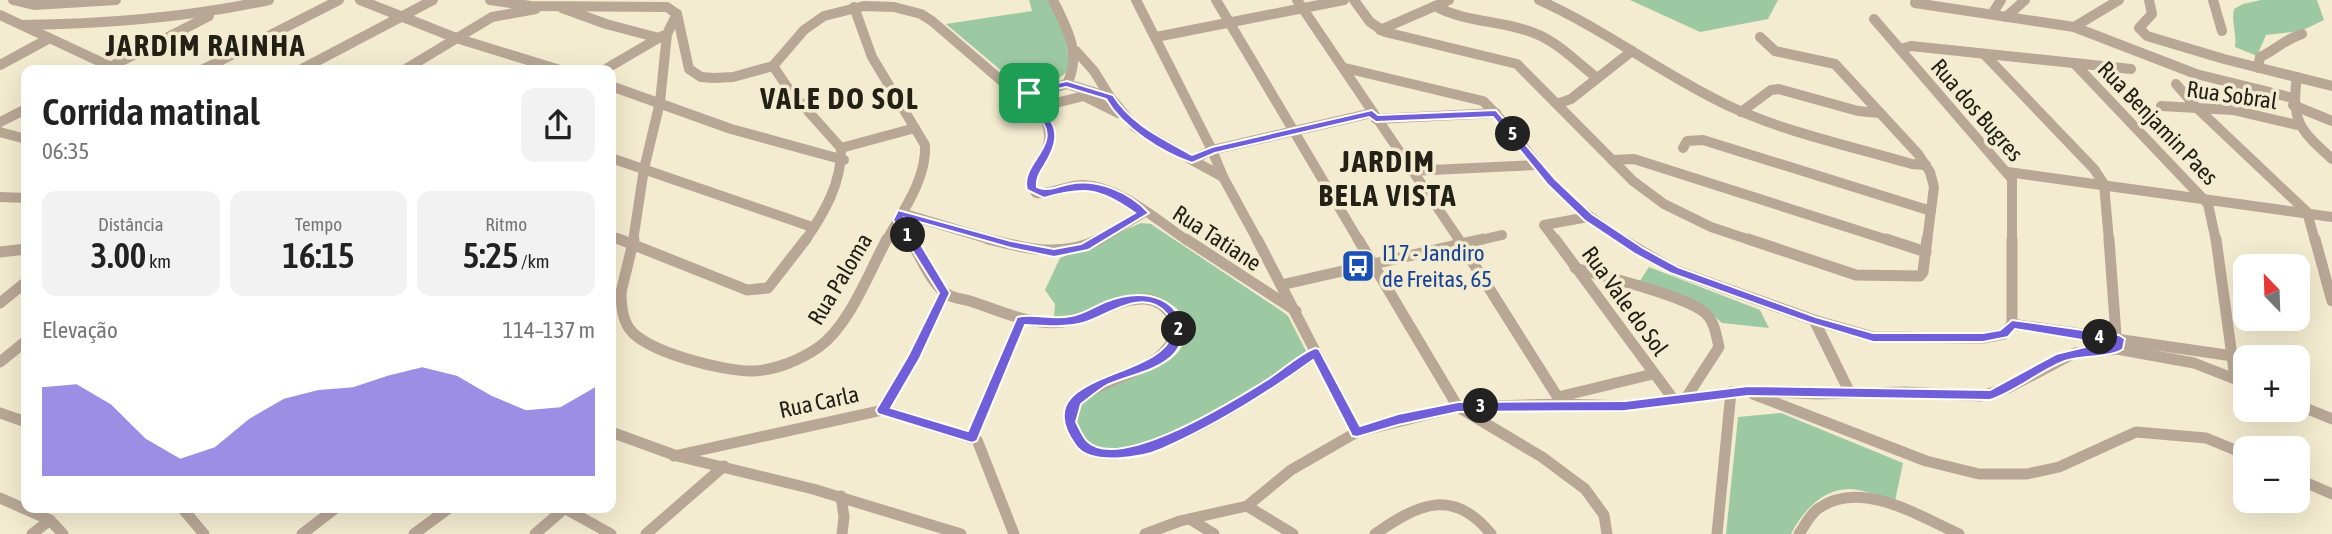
<!DOCTYPE html>
<html lang="pt">
<head>
<meta charset="utf-8">
<style>
	:root { --surface:#fff; --page:#f2f2f2; --text:#222; --muted:#767676; --accent:#715fd9 }
	body { margin:0; font-family:"Asap Condensed",sans-serif; background:var(--page); color:var(--text); height:100vh; display:flex; flex-direction:column; font-size:26px; white-space:nowrap }
	* { box-sizing:border-box; margin:0 }
	p { font-size:23px; color:var(--muted) }
	.icon { flex:none; width:38px; height:38px; fill:none; stroke:currentColor; stroke-width:2; stroke-linecap:round; stroke-linejoin:round }
	.map { position:relative; flex:1; overflow:hidden }
	.drawer { position:absolute; left:21px; top:65px; width:595px; height:448px; display:flex; flex-direction:column; background:var(--surface); border-radius:14px; box-shadow:0 7px 28px #0002 }
	.drawer>* { flex:none }
	.needle { width:46px; rotate:337deg }
	.buttons { position:absolute; left:2233px; top:254px; display:grid; gap:14px }
	.buttons a { display:grid; place-items:center; width:77px; height:77px; border-radius:14px; background:var(--surface); box-shadow:0 7px 28px #0002; font-size:35px }
	.pin { position:absolute; display:grid; place-items:center; width:60px; height:60px; color:#fff; margin:-30px; border-radius:14px; box-shadow:0 4px 10px #0006 }
	.km { position:absolute; width:35px; height:35px; margin:-18px; border-radius:50%; background:#222; color:#fff; font-size:19px; line-height:35px; text-align:center }
	.round { display:grid; place-items:center; flex:none; width:74px; height:74px; border-radius:14px; background:var(--page) }
	.overview { display:flex; align-items:center; justify-content:space-between; height:119px; padding:0 21px }
	h1 { font-size:38px; font-weight:600; line-height:52px }
	.figures { display:grid; grid-template-columns:repeat(3,1fr); gap:10px; height:119px; padding:7px 21px }
	.figures div { display:grid; align-content:center; border-radius:14px; background:var(--page); text-align:center }
	.figures b { font-size:35px; font-weight:600 }
	.figures small { font-size:19px; font-weight:400 }
	.figures p { font-size:19px }
	.chart { height:196px; padding:14px 21px }
	.chart p { display:flex; justify-content:space-between }
	.chart svg { width:100%; height:126px; margin-top:7px; fill:var(--accent); opacity:.7 }
	.map>svg:first-child { display:block }
	.green { fill:#9dc9a2 }
	.lines { fill:none; stroke-linecap:round; stroke-linejoin:round }
	.minor-far1 { stroke:#b9a795; stroke-width:10 }
	.minor { stroke:#b9a795; stroke-width:11 }
	.route { fill:#715fd9; stroke:#fff; stroke-width:2; fill-rule:evenodd }
	.labels { text-anchor:middle; stroke-width:7; stroke-linejoin:round; paint-order:stroke }
	.street-label { font-size:23px; fill:#232016; stroke:#f4ecd0 }
	.transit-label { font-size:23px; fill:#164399; stroke:#f4ecd0; text-anchor:start }
	.district-label { font-size:30px; font-weight:bold; letter-spacing:2px; fill:#232016; stroke:#f4ecd0 }
</style>
</head>
<body>
<div class="map">
<svg width="2332" height="534" viewBox="0 0 2332 534">
	<rect width="100%" height="100%" fill="#f4ecd0"/>
	<g class="green">
		<path d="M1029 0H1049C1060 24 1072 45 1067 72 1051 85 1035 93 1016 83L946 24 1032 11Z"/>
		<polygon points="1630,0 1778,0 1768,19 1700,32"/>
		<path d="M2261 0H2317L2324 20 2301 31 2266 35 2257 56 2235 47C2237 33 2231 23 2234 9L2243 4Z"/>
		<path d="M1141 223 1151 224 1283 312 1288 316 1306 351 1305 355C1265 380 1225 408 1183 430 1173 434 1164 441 1154 444 1132 451 1095 456 1081 433 1076 424 1075 411 1082 403 1104 376 1186 377 1186 330 1186 321 1182 313 1175 307 1158 293 1129 292 1110 301 1102 304 1094 310 1086 312 1075 315 1065 316 1054 318L1055 304 1045 290 1060 258Z"/>
		<polygon points="1649,267 1760,310 1769,328 1722,323 1702,305 1638,284"/>
		<path d="M1781 413 1903 463 1895 501C1882 497 1865 490 1851 489 1823 488 1802 512 1791 534H1726L1738 417Z"/>
	</g>
	<g class="lines">
		<g class="minor-far1">
			<polyline points="13,0 34,5 116,0"/>
			<polyline points="360,0 456,38 560,70"/>
			<polyline points="490,0 531,6 667,7 677,14"/>
			<path d="M1053 0C1067 29 1082 53 1067 84"/>
			<polyline points="1136,0 1212,150"/>
			<polyline points="1216,0 1359,241"/>
			<polyline points="1297,0 1460,241"/>
			<polyline points="1354,0 1370,22 1385,32 1517,64 1633,181 1664,204 1711,227 1753,241"/>
			<path d="M1539 0C1606 30 1663 75 1729 106 1787 133 1851 146 1912 164L1926 165"/>
			<polyline points="2149,0 2152,14 2139,28 2147,36 2224,59 2332,86"/>
			<polyline points="2213,0 2222,31"/>
			<polyline points="1915,3 2074,27 2196,74 2293,98"/>
			<path d="M1435 6C1466 23 1502 20 1534 33 1558 42 1576 62 1596 77"/>
			<path d="M854 7 872 57 925 145C927 179 902 212 886 241"/>
			<polyline points="562,8 606,24 659,38"/>
			<path d="M677 14 689 69 701 77 714 78 733 77 773 66 804 30 824 16 864 6 894 7 921 14 932 21 1045 118C1057 144 1040 160 1030 183L1036 193C1052 195 1068 184 1084 185 1121 187 1158 221 1188 241"/>
			<polyline points="1992,14 2001,0"/>
			<polyline points="0,15 118,70"/>
			<polyline points="2006,17 2025,0"/>
			<polyline points="1874,19 2012,179 2012,241"/>
			<path d="M22 25C106 24 187 18 269 0"/>
			<polyline points="2074,27 2119,0"/>
			<polyline points="1380,30 1449,0"/>
			<polyline points="1156,37 1344,0"/>
			<polyline points="1760,37 1775,51 1835,64 1918,154 1930,172 1934,187 1927,241"/>
			<polyline points="1900,49 1911,46 2131,69"/>
			<polyline points="1076,51 1094,71 1110,97"/>
			<polyline points="1984,54 2094,169 2104,184 2109,241"/>
			<polyline points="2074,63 2208,204 2216,241"/>
			<polyline points="0,65 48,39"/>
			<path d="M773 66 790 91 841 148C842 183 824 213 805 241"/>
			<polyline points="108,68 209,16"/>
			<path d="M1345 68 1483 101C1508 124 1527 153 1549 179 1571 204 1597 223 1624 241"/>
			<path d="M2258 68 2260 57C2278 49 2281 41 2302 34"/>
			<polyline points="202,70 339,0"/>
			<polyline points="300,70 433,0"/>
			<polyline points="404,70 492,17 536,9"/>
			<polyline points="604,70 662,36"/>
			<path d="M2297 77C2290 121 2301 131 2332 159"/>
			<polyline points="2176,84 2196,107 2307,212 2315,241"/>
			<polyline points="611,86 731,129 844,160"/>
			<polyline points="1015,93 1042,91 1067,84 1110,97 1135,127 1192,160"/>
			<polyline points="1557,104 1571,99 1632,51"/>
			<polyline points="2293,105 2332,121"/>
			<polyline points="2161,106 2233,110 2297,125"/>
			<polyline points="1035,108 1084,96 1118,113"/>
			<polyline points="1741,112 1771,90 1779,89 1858,111 1880,113"/>
			<polyline points="1376,119 1496,113"/>
			<polyline points="0,122 26,109"/>
			<polyline points="0,132 26,139"/>
			<polyline points="841,148 915,128"/>
			<polyline points="1683,148 1687,141 1703,140 1931,211"/>
			<polygon points="1212,150 1223,177 1192,160"/>
			<polyline points="1212,150 1372,113"/>
			<polyline points="611,158 812,227"/>
			<polyline points="1612,160 1634,159 1891,241"/>
			<polyline points="1411,171 1536,165"/>
			<polyline points="2008,172 2332,217"/>
			<polyline points="1223,177 1258,241"/>
			<polyline points="0,197 26,198"/>
			<polyline points="902,213 995,241"/>
			<polyline points="898,220 911,241"/>
			<polyline points="611,236 624,241"/>
			<polyline points="633,241 644,169 660,102 667,34 677,14"/>
			<polyline points="1097,241 1143,213"/>
			<polyline points="1476,241 1502,235"/>
			<polyline points="1556,241 1544,225 1588,217"/>
		</g>
		<g class="minor">
			<polyline points="619,239 747,290 768,288 806,239"/>
			<path d="M910 239C920 256 930 281 945 293 952 298 962 299 970 301 1001 311 1030 326 1063 322 1107 316 1153 270 1179 328 1163 369 1129 371 1094 389 1088 391 1079 396 1076 401 1072 406 1072 416 1070 422 1075 433 1081 447 1093 451 1151 470 1268 386 1315 353"/>
			<path d="M988 239C1027 249 1062 258 1100 239"/>
			<polyline points="1186,239 1296,311"/>
			<polyline points="1257,239 1357,432"/>
			<polyline points="1358,239 1458,407 1542,457 1585,489 1604,515 1607,534"/>
			<polyline points="1458,239 1562,404"/>
			<polyline points="1555,239 1674,400"/>
			<polyline points="1621,239 1674,270 1814,320 1873,337 1983,338 2004,334 2012,324"/>
			<polyline points="1748,239 1856,275 1920,276 1923,272 1927,239"/>
			<polyline points="1886,239 1926,252"/>
			<polyline points="2012,239 2012,324"/>
			<polyline points="2109,239 2117,349"/>
			<polyline points="2216,239 2235,378"/>
			<polyline points="2315,239 2332,301"/>
			<polyline points="0,252 26,249"/>
			<path d="M1575 268C1605 277 1683 295 1704 312 1715 321 1716 335 1719 347L1686 398"/>
			<polyline points="1281,285 1483,239"/>
			<path d="M621 292C621 304 622 318 629 328 644 352 726 372 754 371 776 370 800 360 819 347 849 326 869 272 887 239"/>
			<polyline points="611,297 621,292 634,239"/>
			<polyline points="0,303 26,282"/>
			<polyline points="1814,320 1850,393"/>
			<polyline points="2012,324 2233,356"/>
			<polyline points="0,362 26,341"/>
			<polyline points="1753,394 1926,461 1979,474 2027,474 2059,467 2136,432 2206,438 2245,454"/>
			<polyline points="1558,397 1653,374"/>
			<polyline points="2298,405 2332,419"/>
			<polyline points="883,410 914,358 945,293"/>
			<polyline points="0,413 26,422"/>
			<polyline points="611,432 677,456 813,489 961,534"/>
			<polyline points="972,437 1021,320"/>
			<polyline points="674,456 883,410 977,440 1014,534"/>
			<polyline points="2298,479 2332,494"/>
			<polyline points="841,496 844,517 842,534"/>
			<polyline points="0,498 50,520 63,534"/>
			<polyline points="1247,506 1293,534"/>
			<polyline points="182,508 204,534"/>
			<polyline points="564,508 611,534"/>
			<polyline points="1190,519 1214,534"/>
			<polyline points="32,534 50,520"/>
			<polyline points="302,534 336,508"/>
			<polyline points="414,534 449,508"/>
			<polyline points="535,534 565,508"/>
			<polyline points="646,534 724,466"/>
			<polyline points="1145,534 1180,521 1247,506 1291,470 1357,432 1458,407 1562,404 1625,406 1748,391 1818,394 1905,392 1981,396 2008,388 2075,353 2117,349 2194,363 2245,383"/>
			<path d="M1375 534C1418 504 1453 487 1491 534"/>
			<polyline points="1717,534 1731,392"/>
			<path d="M1799 534C1805 525 1810 514 1819 508 1862 479 1919 516 1959 534"/>
		</g>
	</g>
	<path class="route" d="M1067 81 1113 95C1132 125 1162 138 1192 155L1212 147 1372 110 1378 115 1496 110 1555 179 1592 214 1643 248 1678 267 1816 317 1873 333H1983L2000 330 2012 320 2119 335 2125 339 2123 349C2115 357 2079 356 2065 361 2039 371 2017 391 1990 400L1748 396 1625 411 1458 412 1398 425 1357 437 1352 436 1313 360C1266 394 1214 426 1162 449 1142 458 1091 466 1076 446 1022 372 1160 381 1172 334 1173 328 1171 319 1167 314 1144 286 1107 316 1083 323 1064 328 1045 326 1025 325L977 441 972 443 878 414 876 410 908 356 939 293 893 220 898 210 1011 241 1054 249 1081 244 1135 213C1100 188 1085 186 1044 198L1027 190C1019 164 1063 145 1040 119 1031 109 1019 102 1010 93ZM1066 87 1106 99C1123 128 1161 152 1192 163L1215 153 1369 117 1376 122 1493 117 1547 184 1584 220 1635 254 1670 273 1810 323 1873 342H1983L2008 337 2015 329 2112 345H2093L2056 354 1990 390 1748 386 1625 401 1458 402 1398 414 1360 426 1319 349 1315 348C1297 355 1282 371 1265 381 1234 400 1119 473 1087 441 1082 436 1079 427 1076 422L1081 404C1089 398 1098 390 1107 385 1129 375 1152 373 1171 357 1179 350 1187 334 1183 323 1169 291 1135 290 1105 302 1093 307 1084 314 1071 316 1053 320 1034 313 1017 317L968 431 891 408 920 358 950 293 905 218 1011 248 1054 257 1088 250 1149 213C1130 192 1097 178 1069 184 1057 186 1048 192 1037 187 1036 179 1039 174 1044 166 1066 130 1054 120 1025 96Z"/>
	<defs>
		<symbol id="bus-square" viewBox="-11 -11 22 22"><rect x="-9" y="-9" width="18" height="18" rx="4" fill="#1a4fb4" stroke="#f4ecd0"/><path d="M-5-6H5V4H4V6H2V4H-2V6H-4V4H-5ZM-3.5-4V0h7V-4ZM-3.5 1.2v1.5H-2V1.2ZM2 1.2v1.5H3.5V1.2Z" fill="#fff"/></symbol>
	</defs>
	<g fill-rule="evenodd">
		<use href="#bus-square" x="1339" y="247" width="38" height="38"/>
	</g>
	<g class="labels">
		<g class="street-label">
			<text transform="translate(2232 95) rotate(8)" y="8">Rua Sobral</text>
			<text transform="translate(1977 110) rotate(49)" y="8">Rua dos Bugres</text>
			<text transform="translate(2158 123) rotate(46)" y="8">Rua Benjamin Paes</text>
			<text transform="translate(1217 238) rotate(33)" y="8">Rua Tatiane</text>
			<text transform="translate(840 279) rotate(-59)" y="8">Rua Paloma</text>
			<text transform="translate(1625 301) rotate(54)" y="8">Rua Vale do Sol</text>
			<text transform="translate(819 402) rotate(-12)" y="8">Rua Carla</text>
		</g>
		<g class="transit-label">
			<text x="1382" y="261">I17 - Jandiro<tspan x="1382" dy="26">de Freitas, 65</tspan></text>
		</g>
		<g class="district-label">
			<text x="206" y="56">JARDIM RAINHA</text>
			<text x="840" y="109">VALE DO SOL</text>
			<text x="1388" y="172">JARDIM<tspan x="1388" dy="34">BELA VISTA</tspan></text>
		</g>
	</g>
</svg>
<div class="buttons">
<a><svg class="needle" viewBox="-14 -14 28 28"><path d="M0-13l5 13h-10z" fill="#e53935"/><path d="M0 13l5-13h-10z" fill="#767676"/></svg></a>
<a>+</a>
<a>−</a>
</div>
<div class="pin" style="left:1029px;top:93px;background:#1e9e55"><svg class="icon" aria-label="arrive" viewBox="0 0 24 24"><path d="M6 21V4h12l-3 4 3 4H6"/></svg></div>
<b class="km" style="left:908px;top:235px">1</b>
<b class="km" style="left:1179px;top:329px">2</b>
<b class="km" style="left:1481px;top:406px">3</b>
<b class="km" style="left:2100px;top:337px">4</b>
<b class="km" style="left:1513px;top:134px">5</b>
<section class="drawer">
<div class="overview"><div><h1>Corrida matinal</h1><p>06:35</p></div><a class="round"><svg class="icon" aria-label="share" viewBox="0 0 24 24"><path d="M12 15V3M7 8l5-5 5 5M5 13v7h14v-7"/></svg></a></div>
<div class="figures">
<div><p>Distância</p><b>3.00<small> km</small></b></div>
<div><p>Tempo</p><b>16:15</b></div>
<div><p>Ritmo</p><b>5:25<small> /km</small></b></div>
</div>
<div class="chart"><p><span>Elevação</span>114–137 m</p>
<svg viewBox="0 0 160 44" preserveAspectRatio="none"><path d="M0 44V13L10 12L20 19L30 31L40 38L50 34L60 24L70 17L80 14L90 13L100 9L110 6L120 9L130 16L140 21L150 20L160 13V44z"/></svg>
</div>
</section>
</div>
</body>
</html>
